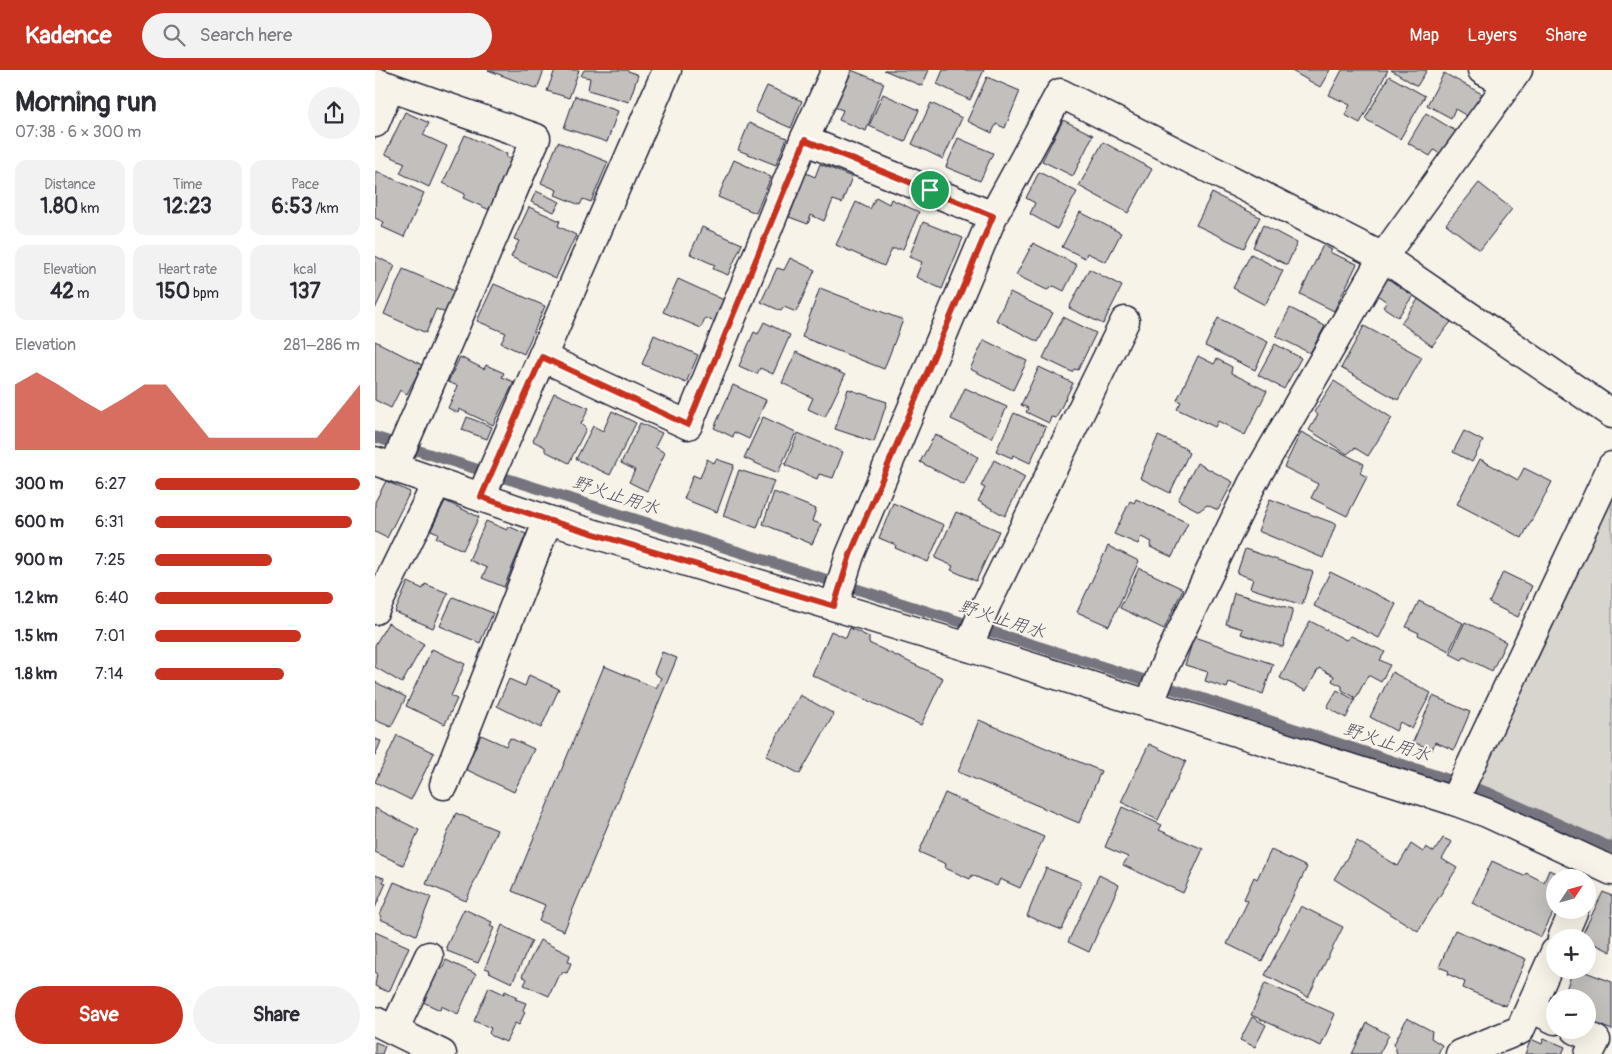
<!DOCTYPE html>
<html lang="en">
<head>
<meta charset="utf-8">
<style>
	:root { --surface:#fff; --page:#f2f2f3; --text:#2b2b33; --muted:#7c7c81; --accent:#c8321e }
	body { margin:0; font-family:Pangolin,"Klee One",sans-serif; background:var(--page); color:var(--text); height:100vh; display:flex; flex-direction:column; font-size:19px; white-space:nowrap }
	* { box-sizing:border-box; margin:0 }
	p { font-size:16px; color:var(--muted) }
	.icon { flex:none; width:28px; height:28px; fill:none; stroke:currentColor; stroke-width:2; stroke-linecap:round; stroke-linejoin:round }
	.map { position:relative; flex:1; overflow:hidden }
	.drawer { display:flex; flex-direction:column; background:var(--surface); width:375px }
	.drawer>* { flex:none }
	.needle { width:32px; rotate:54deg }
	.controls { position:absolute; left:1171px; top:799px; display:grid; gap:10px }
	.controls a { display:grid; place-items:center; width:50px; height:50px; border-radius:50%; background:var(--surface); box-shadow:0 5px 20px #0002; font-size:25px }
	.pin { position:absolute; display:grid; place-items:center; width:42px; height:42px; color:#fff; margin:-21px; border:2px solid #fff; border-radius:50%; box-shadow:0 1px 5px #0007 }
	.round { display:grid; place-items:center; flex:none; width:52px; height:52px; border-radius:26px; background:var(--page) }
	.summary { display:flex; align-items:center; justify-content:space-between; height:85px; padding:0 15px }
	h1 { font-size:28px; font-weight:700; line-height:38px }
	.metrics { display:grid; grid-template-columns:repeat(3,1fr); gap:8px; height:85px; padding:5px 15px }
	.metrics div { display:grid; align-content:center; border-radius:12px; background:var(--page); text-align:center }
	.metrics b { font-size:21px; font-weight:700 }
	.metrics small { font-size:14px; font-weight:400 }
	.metrics p { font-size:14px }
	.chart { height:140px; padding:10px 15px }
	.chart p { display:flex; justify-content:space-between }
	.chart svg { width:100%; height:90px; margin-top:5px; fill:var(--accent); opacity:.7 }
	.button { display:flex; gap:10px; margin-top:auto; padding:10px 15px }
	.button a { flex:1; height:58px; border-radius:30px; background:var(--accent); color:#fff; font-size:20px; font-weight:700; line-height:58px; text-align:center }
	.button a+a { background:var(--page); color:var(--text) }
	ul { padding:0 15px; list-style:none; font-size:16px }
	li { display:grid; grid-template-columns:80px 60px 1fr; align-items:center; height:38px }
	li i { height:12px; border-radius:6px; background:var(--accent) }
	header { display:flex; align-items:center; gap:30px; box-sizing:border-box; height:70px; padding:0 25px; background:var(--accent); color:#fff }
	header strong { font-size:24px }
	nav { display:flex; gap:28px; margin-inline-start:auto; font-size:18px }
	.search { width:350px; height:45px; background:var(--page); display:flex; align-items:center; gap:12px; box-sizing:border-box; padding:0 18px; border-radius:28px; color:var(--muted); font-size:19px }
	main { display:flex; flex:1; min-height:0 }
	.map>svg:first-child { display:block }
	.green { fill:#d8d5cf; stroke:#7d7c85 }
	.lines { fill:none; stroke-linecap:round; stroke-linejoin:round }
	.stream { stroke:#76747f; stroke-width:11 }
	.building { fill:#c2bfbd; stroke:#22223b }
	.minor-casing { stroke:#22223b; stroke-width:31 }
	.minor { stroke:#f7f3e8; stroke-width:28 }
	.route-casing { stroke:#fff; stroke-width:10 }
	.route { stroke:#c8321e; stroke-width:6 }
	.labels { text-anchor:middle; stroke-width:4; stroke-linejoin:round; paint-order:stroke }
	.water-label { font-size:18px; font-style:italic; fill:#535263; stroke:#f7f3e8 }
</style>
</head>
<body>
<header>
<strong>Kadence</strong>
<div class="search"><svg class="icon" aria-label="search" viewBox="0 0 24 24"><circle cx="10" cy="10" r="6"/><path d="M15 15l6 6"/></svg>Search here</div>
<nav><a>Map</a><a>Layers</a><a>Share</a></nav>
</header>
<main>
<section class="drawer">
<div class="summary"><div><h1>Morning run</h1><p>07:38 · 6 × 300 m</p></div><a class="round"><svg class="icon" aria-label="share" viewBox="0 0 24 24"><path d="M12 15V3M7 8l5-5 5 5M5 13v7h14v-7"/></svg></a></div>
<div class="metrics">
<div><p>Distance</p><b>1.80<small> km</small></b></div>
<div><p>Time</p><b>12:23</b></div>
<div><p>Pace</p><b>6:53<small> /km</small></b></div>
</div>
<div class="metrics">
<div><p>Elevation</p><b>42<small> m</small></b></div>
<div><p>Heart rate</p><b>150<small> bpm</small></b></div>
<div><p>kcal</p><b>137</b></div>
</div>
<div class="chart"><p><span>Elevation</span>281–286 m</p>
<svg viewBox="0 0 160 44" preserveAspectRatio="none"><path d="M0 44V12L10 6L20 12L30 19L40 25L50 19L60 12L70 12L80 25L90 38L100 38L110 38L120 38L130 38L140 38L150 25L160 12V44z"/></svg>
</div>
<ul>
<li><b>300 m</b>6:27<i style="width:100%"></i></li>
<li><b>600 m</b>6:31<i style="width:96%"></i></li>
<li><b>900 m</b>7:25<i style="width:57%"></i></li>
<li><b>1.2 km</b>6:40<i style="width:87%"></i></li>
<li><b>1.5 km</b>7:01<i style="width:71%"></i></li>
<li><b>1.8 km</b>7:14<i style="width:63%"></i></li>
</ul>
<div class="button"><a>Save</a><a>Share</a></div>
</section>
<div class="map">
<svg width="1237" height="984" viewBox="0 0 1237 984">
	<rect width="100%" height="100%" fill="#f7f3e8"/>
	<filter id="ink" filterUnits="userSpaceOnUse"><feTurbulence type="fractalNoise" baseFrequency=".02" numOctaves="2"/><feDisplacementMap in="SourceGraphic" scale="10" xChannelSelector="R" yChannelSelector="G"/><feConvolveMatrix kernelMatrix="1 2 1 2 8 2 1 2 1" color-interpolation-filters="sRGB"/></filter>
	<g filter="url(#ink)">
		<polygon class="green" points="1237,396 1237,792 1082,723"/>
		<g class="lines">
			<polyline class="stream" points="0,367 817,625 1114,723 1237,778"/>
		</g>
		<g class="building">
			<polygon points="113,0 169,0 162,19"/>
			<polygon points="180,0 204,0 194,28 172,21"/>
			<polygon points="209,0 251,0 263,5 254,32 213,20 215,8 206,6"/>
			<polygon points="470,0 476,0 509,13 491,61 464,50 468,40 456,36"/>
			<polygon points="509,0 554,0 547,16"/>
			<polygon points="568,0 609,0 595,30 562,14"/>
			<polygon points="915,0 955,0 945,17"/>
			<polygon points="967,0 1013,0 985,53 970,45 975,35 954,25"/>
			<polygon points="1016,0 1052,0 1042,16"/>
			<polygon points="1069,3 1107,24 1094,47 1080,39 1076,48 1052,35"/>
			<polygon points="1014,6 1050,26 1025,69 990,49"/>
			<polygon points="612,7 645,21 630,58 621,54 617,63 592,51"/>
			<polygon points="392,16 427,31 416,58 380,42"/>
			<polygon points="508,24 544,40 530,72 494,56"/>
			<polygon points="200,26 243,41 232,72 189,58"/>
			<polygon points="556,33 587,48 568,89 537,74"/>
			<polygon points="30,42 54,53 48,65 72,76 54,117 25,103 30,93 10,84"/>
			<polygon points="1051,43 1084,63 1069,87 1059,80 1055,86 1033,73"/>
			<polygon points="688,50 718,65 698,106 667,91"/>
			<polygon points="374,53 412,68 401,95 363,80"/>
			<polygon points="90,65 132,84 131,87 139,91 117,141 88,128 90,124 68,113"/>
			<polygon points="583,68 618,83 605,111 571,97"/>
			<polygon points="183,72 233,92 216,132 208,129 205,135 180,125 182,120 166,113"/>
			<polygon points="728,72 777,99 753,143 704,116"/>
			<polygon points="359,90 396,107 381,143 343,127"/>
			<polygon points="445,94 477,107 467,133 458,130 449,151 436,145 433,154 414,147 431,103 440,107"/>
			<polygon points="1,101 49,123 29,167 7,157 9,152 0,148"/>
			<polygon points="664,102 702,122 682,159 655,144 660,133 651,128"/>
			<polygon points="1104,113 1137,139 1105,180 1071,154"/>
			<polygon points="161,121 185,132 179,142 156,132"/>
			<polygon points="837,123 885,147 869,178 821,155"/>
			<polygon points="501,127 514,134 516,129 544,142 528,179 517,179 509,196 461,175 481,132 495,139"/>
			<polygon points="154,137 185,151 183,156 201,165 181,208 136,187 144,171 139,169"/>
			<polygon points="705,142 746,163 731,192 712,183 710,188 687,177"/>
			<polygon points="548,152 588,168 567,219 541,207 547,192 534,187"/>
			<polygon points="888,155 922,173 912,195 878,177"/>
			<polygon points="327,157 367,174 353,205 338,199 340,195 315,184"/>
			<polygon points="658,173 702,195 689,221 679,216 672,220 641,205"/>
			<polygon points="948,175 957,180 954,182 982,194 959,241 925,224"/>
			<polygon points="876,184 908,201 890,235 858,218"/>
			<polygon points="0,186 20,196 0,239"/>
			<polygon points="415,188 440,200 421,242 409,237 406,241 386,232 402,198 409,200"/>
			<polygon points="28,199 82,222 73,244 61,239 51,263 9,244"/>
			<polygon points="714,199 747,216 728,254 694,238"/>
			<polygon points="1014,200 1042,220 1023,247 1008,237 1012,232 998,222"/>
			<polygon points="303,209 349,230 340,252 330,248 326,258 288,242"/>
			<polygon points="119,214 170,236 149,284 126,273 131,263 102,251"/>
			<polygon points="445,218 528,250 509,299 427,267"/>
			<polygon points="635,222 678,243 663,272 621,250"/>
			<polygon points="1047,224 1079,248 1057,276 1026,253"/>
			<polygon points="915,238 950,256 935,283 901,266"/>
			<polygon points="688,247 721,263 703,300 699,299 697,302 668,288"/>
			<polygon points="843,248 893,272 880,300 830,276"/>
			<polygon points="389,252 415,265 398,304 385,298 382,304 364,296 379,262 383,264"/>
			<polygon points="989,256 1047,287 1023,330 966,298"/>
			<polygon points="279,265 323,285 311,313 267,294"/>
			<polygon points="609,270 652,291 638,320 595,299"/>
			<polygon points="0,271 47,295 32,324 25,320 16,338 0,330"/>
			<polygon points="900,274 926,288 909,319 883,305"/>
			<polygon points="421,282 470,305 450,347 433,339 438,328 407,313"/>
			<polygon points="823,286 839,294 842,289 857,297 856,303 892,321 870,365 843,351 840,357 802,339 806,332 802,330"/>
			<polygon points="85,287 109,299 111,295 129,303 127,307 139,312 118,355 84,339 83,343 73,338 83,316 73,312"/>
			<polygon points="664,297 698,313 681,348 676,347 674,353 651,342 653,338 646,335"/>
			<polygon points="959,311 1017,348 993,386 980,378 972,384 934,360 943,345 939,342"/>
			<polygon points="358,315 391,330 374,369 359,362 358,367 339,358"/>
			<polygon points="590,318 632,337 617,368 576,349"/>
			<polygon points="473,319 512,332 499,372 460,359"/>
			<polygon points="179,323 214,338 206,354 211,359 194,393 170,381 170,377 158,371"/>
			<polygon points="237,341 261,353 235,405 201,389 218,356 228,361"/>
			<polygon points="639,343 671,357 655,393 638,385 637,388 621,381"/>
			<polygon points="92,347 117,357 112,369 87,360"/>
			<polygon points="388,347 421,362 403,403 369,388"/>
			<polygon points="265,353 287,363 280,377 290,383 272,421 254,412 260,400 246,393"/>
			<polygon points="1089,361 1108,371 1097,392 1078,382"/>
			<polygon points="926,362 989,394 985,403 992,407 972,446 936,428 943,414 909,397"/>
			<polygon points="423,363 468,382 458,408 444,404 442,409 410,395"/>
			<polygon points="560,364 603,387 589,415 545,392"/>
			<polygon points="783,366 812,379 811,381 814,383 795,423 765,408"/>
			<polygon points="332,389 339,393 341,389 359,395 342,442 309,429 318,405 325,408"/>
			<polygon points="1105,389 1143,410 1149,398 1177,412 1147,468 1082,434"/>
			<polygon points="619,390 650,407 630,446 603,431 610,418 606,416"/>
			<polygon points="822,393 858,412 843,440 832,435 824,441 803,430"/>
			<polygon points="364,400 399,411 382,458 348,446"/>
			<polygon points="11,411 35,422 12,468 0,462 0,432"/>
			<polygon points="399,422 441,439 437,451 446,454 437,474 388,454"/>
			<polygon points="761,429 813,453 797,487 775,477 777,472 766,467 763,474 739,464 755,431 759,433"/>
			<polygon points="895,429 961,454 948,488 883,461"/>
			<polygon points="70,431 104,447 88,480 61,468 63,463 56,460"/>
			<polygon points="518,433 569,455 553,492 520,478 521,475 504,468"/>
			<polygon points="581,442 624,461 601,511 576,500 578,496 560,488"/>
			<polygon points="111,451 132,460 133,456 151,464 129,517 107,508 112,498 94,490"/>
			<polygon points="733,476 764,491 734,556 702,542"/>
			<polygon points="870,479 938,502 927,535 875,518 878,509 862,503"/>
			<polygon points="764,498 808,519 789,559 745,538"/>
			<polygon points="955,502 1021,534 1004,568 939,536"/>
			<polygon points="1128,502 1157,516 1143,547 1114,533"/>
			<polygon points="33,512 48,519 50,514 73,523 58,558 20,542"/>
			<polygon points="859,523 918,539 908,577 866,564 868,559 851,554"/>
			<polygon points="78,527 118,543 105,573 65,556"/>
			<polygon points="1044,531 1088,553 1074,581 1043,565 1044,563 1031,557"/>
			<polygon points="935,551 971,570 976,566 1010,582 1005,590 1015,595 1006,612 993,605 981,628 967,620 967,616 957,611 959,606 944,598 931,621 905,608"/>
			<polygon points="1090,552 1131,572 1117,601 1089,587 1087,590 1075,584"/>
			<polygon points="13,553 49,574 27,613 0,597 0,575"/>
			<polygon points="475,558 494,567 494,573 568,608 546,655 437,605 456,561 471,568"/>
			<polygon points="819,567 898,594 888,624 854,612 852,618 830,611 833,602 810,595"/>
			<polygon points="57,579 90,594 76,626 82,629 70,654 31,636"/>
			<polygon points="287,582 302,588 189,861 164,851 170,835 137,821 229,596 281,618 286,608 279,603"/>
			<polygon points="1017,602 1056,623 1037,659 1025,652 1021,661 995,647"/>
			<polygon points="154,605 184,619 166,658 122,636 134,609 150,616"/>
			<polygon points="0,612 31,627 16,657 0,650"/>
			<polygon points="962,620 980,630 971,648 952,637"/>
			<polygon points="425,625 459,644 425,704 391,686"/>
			<polygon points="1058,626 1095,642 1079,680 1060,672 1057,680 1038,672"/>
			<polygon points="604,650 726,701 704,753 583,702"/>
			<polygon points="22,665 59,683 36,730 0,712"/>
			<polygon points="106,665 131,676 135,668 159,679 139,722 90,699"/>
			<polygon points="0,669 6,671 0,686"/>
			<polygon points="774,674 811,691 783,750 746,732"/>
			<polygon points="570,723 669,767 645,818 625,809 622,816 597,805 595,809 570,798 571,794 544,782"/>
			<polygon points="747,737 787,755 784,760 828,779 808,823 748,795 753,787 730,777"/>
			<polygon points="0,738 44,760 28,795 0,782"/>
			<polygon points="81,743 122,760 91,831 51,814"/>
			<polygon points="1068,768 1077,772 1067,789 1082,798 1043,861 959,809 982,771 1023,796 1036,774 1048,782 1051,777 1059,782"/>
			<polygon points="896,780 932,797 887,891 852,874 873,831 869,829 879,807 882,809"/>
			<polygon points="1117,791 1149,806 1151,803 1169,812 1174,800 1187,806 1180,808 1180,839 1166,867 1097,833"/>
			<polygon points="671,798 707,812 687,860 652,846"/>
			<polygon points="0,805 9,808 8,812 11,813 0,838"/>
			<polygon points="724,805 744,815 714,882 693,872"/>
			<polygon points="19,812 56,827 41,865 5,849 7,846 5,845"/>
			<polygon points="1228,822 1237,826 1236,882 1212,870 1212,868 1206,867"/>
			<polygon points="926,836 968,857 933,927 890,905"/>
			<polygon points="89,839 117,852 115,856 119,858 103,893 72,881 73,878 71,877"/>
			<polygon points="127,855 157,871 137,913 114,902 115,900 110,898"/>
			<polygon points="1080,860 1151,889 1131,936 1088,918 1090,912 1073,904 1074,901 1064,897"/>
			<polygon points="0,862 34,877 15,920 11,921 0,916 2,903 0,902"/>
			<polygon points="165,870 195,885 193,892 196,893 192,903 188,902 186,905 184,904 174,926 149,915 152,909 147,906"/>
			<polygon points="71,890 101,904 83,944 66,936 65,940 48,932 64,898 67,899"/>
			<polygon points="1198,900 1205,900 1237,912 1237,960 1212,950 1212,928 1188,928"/>
			<polygon points="890,913 960,944 946,976 876,945"/>
			<polygon points="114,917 129,924 130,921 142,927 140,929 151,933 148,940 150,942 144,955 140,953 131,972 117,966 114,963 116,958 99,951"/>
			<polygon points="877,947 891,955 880,977 865,970"/>
			<polygon points="1032,948 1057,961 1056,968 1067,975 1063,984 1022,984 1019,974"/>
			<polygon points="992,953 1014,965 1004,984 977,984"/>
			<polygon points="1169,968 1190,977 1187,984 1150,984 1156,969 1167,974"/>
			<polygon points="0,972 10,976 7,984 0,984"/>
		</g>
		<g class="lines">
			<defs>
				<g id="minor">
					<polyline points="461,0 429,70 618,146"/>
					<polyline points="1107,0 1133,14"/>
					<polyline points="0,12 161,68 19,397"/>
					<polyline points="0,53 15,17"/>
					<polyline points="167,287 313,355 429,70"/>
					<polyline points="0,391 173,450 593,577 1079,731 1112,743 1237,801"/>
					<polyline points="106,427 292,0"/>
					<polyline points="459,536 475,485 618,146 685,23 1008,187 1237,344"/>
					<polyline points="0,540 62,412"/>
					<polyline points="593,577 612,533 750,251"/>
					<polyline points="774,635 789,597 877,414 1008,187 1143,0"/>
					<polyline points="69,715 173,450"/>
					<polyline points="1079,731 1237,396"/>
					<polyline points="1187,868 1199,840"/>
					<polyline points="1156,938 1180,950"/>
					<polyline points="0,951 67,984"/>
					<polyline points="19,960 54,886"/>
					<polyline points="1201,960 1221,970 1214,984"/>
					<polyline points="1085,984 1145,960 1180,882"/>
				</g>
			</defs>
			<use href="#minor" class="minor-casing"/>
			<use href="#minor" class="minor"/>
		</g>
	</g>
	<g class="lines" filter="url(#ink)">
		<defs>
			<polygon id="route" points="430,70 618,146 475,485 459,536 173,450 106,427 167,287 313,355"/>
		</defs>
		<use href="#route" class="route-casing"/>
		<use href="#route" class="route"/>
	</g>
	<g class="labels">
		<g class="water-label">
			<text transform="translate(241 425) rotate(18)" y="6">野火止用水</text>
			<text transform="translate(627 549) rotate(18)" y="6">野火止用水</text>
			<text transform="translate(1012 672) rotate(18)" y="6">野火止用水</text>
		</g>
	</g>
</svg>
<div class="controls">
<a><svg class="needle" viewBox="-14 -14 28 28"><path d="M0-13l5 13h-10z" fill="#e53935"/><path d="M0 13l5-13h-10z" fill="#7c7c81"/></svg></a>
<a>+</a>
<a>−</a>
</div>
<div class="pin" style="left:555px;top:120px;background:#1e9e55"><svg class="icon" aria-label="arrive" viewBox="0 0 24 24"><path d="M6 21V4h12l-3 4 3 4H6"/></svg></div>
</div>
</main>
</body>
</html>
